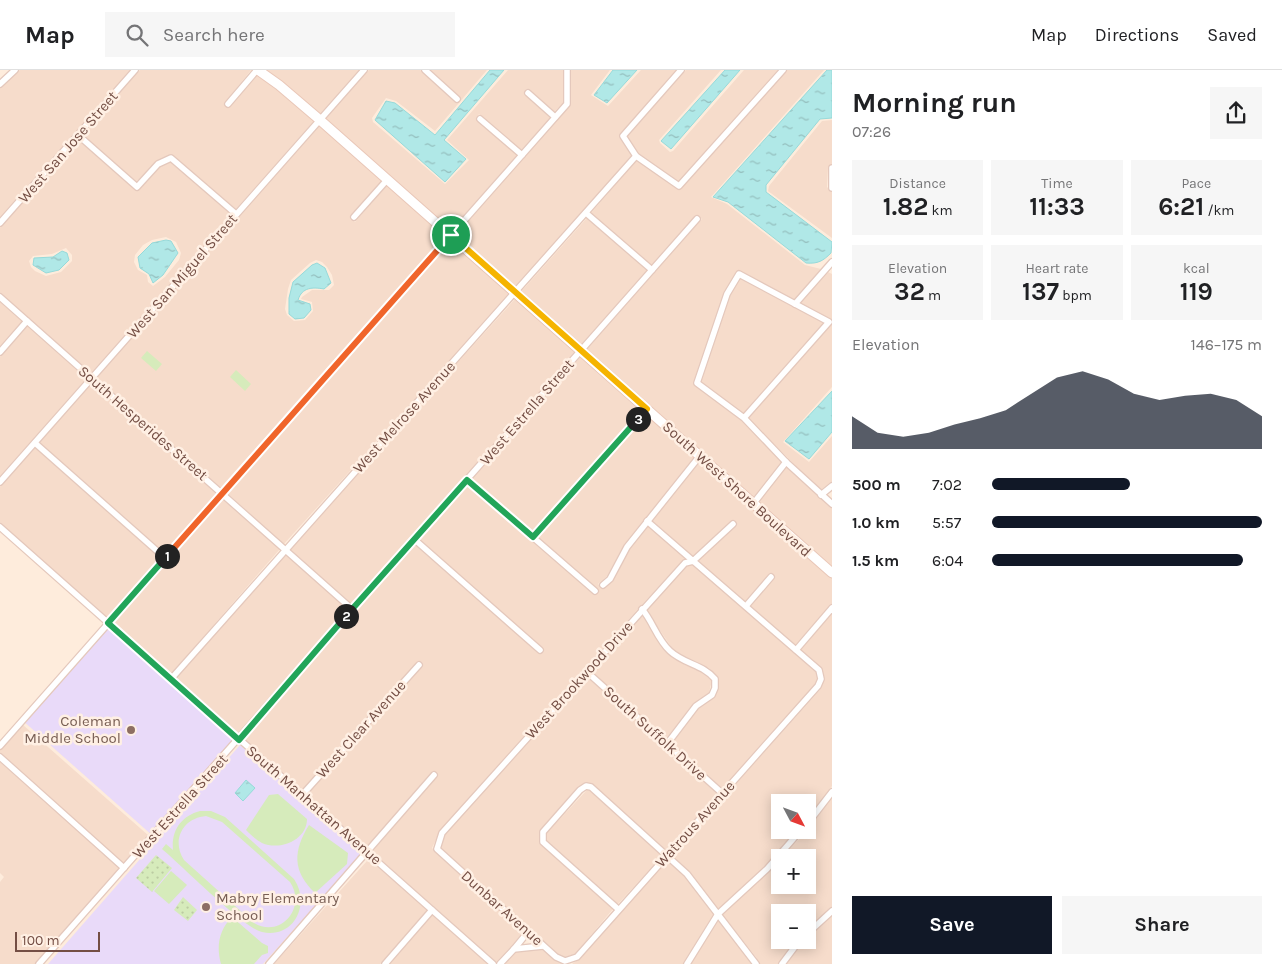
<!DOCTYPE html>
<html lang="en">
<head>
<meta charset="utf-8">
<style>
	:root { --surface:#fff; --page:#f6f6f6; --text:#202124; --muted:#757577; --line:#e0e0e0; --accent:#111827 }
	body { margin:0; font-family:Karla,sans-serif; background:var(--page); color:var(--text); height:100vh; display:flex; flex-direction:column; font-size:19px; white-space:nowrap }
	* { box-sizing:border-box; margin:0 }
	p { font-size:16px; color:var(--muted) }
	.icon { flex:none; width:28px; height:28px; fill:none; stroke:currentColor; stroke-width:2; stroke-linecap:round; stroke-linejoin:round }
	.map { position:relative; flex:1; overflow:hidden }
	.details { display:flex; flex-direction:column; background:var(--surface); width:450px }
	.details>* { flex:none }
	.needle { width:32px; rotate:131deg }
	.buttons { position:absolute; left:771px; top:724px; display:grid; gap:10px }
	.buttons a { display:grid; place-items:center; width:45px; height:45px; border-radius:0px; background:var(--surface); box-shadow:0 2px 12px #0003; font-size:25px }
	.scale { position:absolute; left:15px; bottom:12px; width:85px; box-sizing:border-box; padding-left:5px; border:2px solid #744e44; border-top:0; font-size:14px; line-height:18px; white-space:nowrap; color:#744e44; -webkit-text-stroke:4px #fff0e4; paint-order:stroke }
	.pin { position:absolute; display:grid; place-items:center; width:42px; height:42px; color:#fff; margin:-21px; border:2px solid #fff; border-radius:50%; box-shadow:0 1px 5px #0007 }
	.km { position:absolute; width:25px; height:25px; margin:-12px; border-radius:50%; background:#222; color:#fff; font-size:14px; line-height:25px; text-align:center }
	.round { display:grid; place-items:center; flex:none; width:52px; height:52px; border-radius:0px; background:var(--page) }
	.headline { display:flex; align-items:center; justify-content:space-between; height:85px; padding:0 20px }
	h1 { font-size:28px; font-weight:700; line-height:38px }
	.metrics { display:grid; grid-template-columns:repeat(3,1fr); gap:8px; height:85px; padding:5px 20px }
	.metrics div { display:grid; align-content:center; border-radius:0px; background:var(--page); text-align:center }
	.metrics b { font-size:25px; font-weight:700 }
	.metrics small { font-size:14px; font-weight:400 }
	.metrics p { font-size:14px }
	.chart { height:140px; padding:10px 20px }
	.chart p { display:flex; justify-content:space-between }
	.chart svg { width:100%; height:90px; margin-top:5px; fill:var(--accent); opacity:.7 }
	.button { display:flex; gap:10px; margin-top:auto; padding:10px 20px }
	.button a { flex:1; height:58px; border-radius:0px; background:var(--accent); color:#fff; font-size:20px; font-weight:700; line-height:58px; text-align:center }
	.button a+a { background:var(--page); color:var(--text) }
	ul { padding:0 20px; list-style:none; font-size:16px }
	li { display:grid; grid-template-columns:80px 60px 1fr; align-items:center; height:38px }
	li i { height:12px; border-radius:6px; background:var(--accent) }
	header { display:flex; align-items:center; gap:30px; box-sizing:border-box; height:70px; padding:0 25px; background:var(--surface); border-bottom:1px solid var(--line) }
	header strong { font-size:24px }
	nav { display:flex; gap:28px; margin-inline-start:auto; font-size:18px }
	.search { width:350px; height:45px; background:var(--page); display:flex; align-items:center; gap:12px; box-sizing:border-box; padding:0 18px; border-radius:0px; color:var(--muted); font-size:19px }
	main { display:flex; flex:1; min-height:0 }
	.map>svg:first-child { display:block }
	.residential { fill:#f6dccb; fill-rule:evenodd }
	.education { fill:#e9daf9 }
	.grass { fill:#d6ebbb; fill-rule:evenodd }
	.park { fill:url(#park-dots) }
	.water { fill:url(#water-ripples); stroke:#96dada }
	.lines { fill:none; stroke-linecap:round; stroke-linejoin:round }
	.street-casing { stroke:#e4c8bc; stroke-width:8 }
	.secondary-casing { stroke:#e9c7b8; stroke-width:11 }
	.street { stroke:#fff; stroke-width:5.5 }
	.secondary { stroke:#fff; stroke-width:9 }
	.split-1-casing { stroke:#fff; stroke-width:10 }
	.split-2-casing { stroke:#fff; stroke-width:10 }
	.split-3-casing { stroke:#fff; stroke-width:10 }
	.split-4-casing { stroke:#fff; stroke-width:10 }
	.split-1 { stroke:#f0652b; stroke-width:6 }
	.split-2 { stroke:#22a559; stroke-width:6 }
	.split-3 { stroke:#22a559; stroke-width:6 }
	.split-4 { stroke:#f5b400; stroke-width:6 }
	.education-dot { fill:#8d6e63; stroke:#fff0e4; stroke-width:2 }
	.labels { text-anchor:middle; stroke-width:5; stroke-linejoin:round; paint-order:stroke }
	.street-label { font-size:15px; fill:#744e44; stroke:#fff0e4 }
	.education-label { font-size:15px; fill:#785e54; stroke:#fff0e4; text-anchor:end }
</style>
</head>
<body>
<header>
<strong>Map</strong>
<div class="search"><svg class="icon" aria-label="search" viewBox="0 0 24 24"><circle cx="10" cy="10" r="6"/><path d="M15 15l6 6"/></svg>Search here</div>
<nav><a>Map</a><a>Directions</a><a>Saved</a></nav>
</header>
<main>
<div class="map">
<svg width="832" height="894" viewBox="0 0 832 894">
	<defs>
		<pattern id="park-dots" width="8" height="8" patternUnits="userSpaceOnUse" patternTransform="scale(1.25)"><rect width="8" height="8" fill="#d6ebbb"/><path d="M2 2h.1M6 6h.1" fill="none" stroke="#bbcba2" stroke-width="1.8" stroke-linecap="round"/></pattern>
		<pattern id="water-ripples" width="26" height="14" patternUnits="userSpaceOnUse" patternTransform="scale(1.25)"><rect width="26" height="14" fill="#b0e8e7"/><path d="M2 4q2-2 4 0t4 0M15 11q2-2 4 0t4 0" fill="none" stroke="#94bebd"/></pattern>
	</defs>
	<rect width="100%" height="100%" fill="#feecdc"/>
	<g class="residential">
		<polygon points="20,0 131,0 0,148 0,17"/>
		<polygon points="140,0 251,0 224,34 228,38 258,4 278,17 315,50 236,139 173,86 156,92 136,112 82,65"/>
		<polygon points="263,0 360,0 319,46"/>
		<polygon points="369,0 420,0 458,33 461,29 429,0 487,0 435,61 396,31 386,28 372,48 373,52 445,114 469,90 447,70 508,0 564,0 564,32 554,42 527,19 524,23 551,47 521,80 479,44 476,49 517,85 450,161 324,50"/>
		<polygon points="571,0 610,0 591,25 608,36 641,0 677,0 621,64 621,68 632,85 515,219 455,165 569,36"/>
		<polygon points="686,0 721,0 659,70 660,73 670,82 673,81 744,0 778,0 678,112 639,84 627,67"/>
		<polygon points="787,0 824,0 711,127 727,134 805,195 821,199 794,230 740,201 736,202 724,223 694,311 695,315 742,351 782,392 752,429 585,281 702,149 697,145 652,196 591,143 637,90 677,119 681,118"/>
		<polygon points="832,50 832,94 828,98 827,117 832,122 832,168 768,121 769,116 822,51"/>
		<path d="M320 55 383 110 350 148 355 152 388 114 446 165 222 419 96 308ZM316 190 322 192 327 197 332 205 334 215 329 220H312L302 227 301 229 312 232 313 241 305 250 294 251 287 245 285 239 288 219 291 210 310 193Z"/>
		<path d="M78 69 137 121 160 97 171 92 232 144 91 304 0 223V158ZM166 167 176 172 181 183 179 190 165 207 153 216 148 212 147 205 138 200 134 192 135 185 143 175 152 170ZM66 178 72 185V191L61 202 46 206 35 201 31 197 29 191 33 186 52 184Z"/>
		<polygon points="587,148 648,200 580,276 520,223"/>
		<polygon points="451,170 511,223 284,474 227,423"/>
		<polygon points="828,202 832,204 832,317 783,372 809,392 832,366 832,412 821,421 748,348 831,254 830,249 800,233"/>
		<polygon points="740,208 824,253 743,344 701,312 730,225"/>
		<polygon points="516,228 577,281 352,534 289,479"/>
		<polygon points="0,231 23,252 0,277"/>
		<polygon points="28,256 87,308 0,407 0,287"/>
		<polygon points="582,285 642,339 532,463 471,410"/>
		<polygon points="92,313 218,423 165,484 39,373"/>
		<polygon points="647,343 695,387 624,475 607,506 598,514 603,519 612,511 629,479 648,455 687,489 682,491 638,539 440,761 432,778 524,862 497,893 372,782 438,705 433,701 367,777 307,724 423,595 418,591 303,720 244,670 414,474 541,584 544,580 418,469 467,414 596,525 599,521 537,467"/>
		<polygon points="36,377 161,488 108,549 0,453 0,417"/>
		<polygon points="700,391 832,507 832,534 795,575 750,536 775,507 770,503 745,532 698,491 737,455 733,450 693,487 652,451"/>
		<polygon points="787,396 832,438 832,499 757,434"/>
		<polygon points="223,428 280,479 171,604 113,553"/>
		<polygon points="285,483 348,539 239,665 175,609"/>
		<polygon points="693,494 816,601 818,605 816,614 722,719 671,674 698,639 714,627 718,619 718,607 709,598 687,590 672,578 646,540 687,496"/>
		<polygon points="832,543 832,716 808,748 808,732 780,732 780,760 797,760 765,797 718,839 689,803 672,785 820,620 824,610 822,599 800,580"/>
		<polygon points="642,544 668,583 685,595 707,603 712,610 709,623 693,634 666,669 591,602"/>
		<polygon points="587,606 718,724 667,781 593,715 586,713 577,718 540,760 540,771 613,839 575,884 565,888 558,885 440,778 445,765"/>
		<polygon points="23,655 149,766 124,794 0,683 0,680"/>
		<polygon points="0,691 120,798 35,894 0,894 0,812 4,807 0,803"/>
		<polygon points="587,720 590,720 663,785 617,835 546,770 546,764"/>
		<polygon points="832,727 832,837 808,859 808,842 780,842 780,870 796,870 778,894 759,894 756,887 722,844 780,789 780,815 808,815 808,788 782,787 808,760"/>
		<polygon points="368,786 428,840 380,894 274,894 367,791 365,789"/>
		<polygon points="668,790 685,806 714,844 683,894 572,894 579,889"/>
		<polygon points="433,844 489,894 389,894"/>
		<polygon points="832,846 832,894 786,894 802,873"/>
		<polygon points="719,849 753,894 690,894"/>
		<polygon points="543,879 564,894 505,894 515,882"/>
	</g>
	<g class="education">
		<polygon points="108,553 239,670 153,766 22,650"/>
		<polygon points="240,675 364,781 263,894 48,894"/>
	</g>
	<g class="grass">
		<polygon points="147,281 162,294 156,301 141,288"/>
		<polygon points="236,300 251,314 245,321 230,307"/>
		<path d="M278 724 307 749C307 770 280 781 262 773 256 770 251 765 246 760L269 725Z"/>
		<path d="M200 741H211L225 747 294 809C311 834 294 869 262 862 245 859 180 794 162 779L166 774 173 780C171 761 181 746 200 741ZM206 746 222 752 290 812C307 837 281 869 254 853L184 790C171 770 183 748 206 746Z"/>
		<path d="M309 755 348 783 347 794 315 823C292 801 293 781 309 755Z"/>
		<polygon points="171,801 187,815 169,834 154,821"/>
		<path d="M232 847 262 873 268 876V883L262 885 254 894H221C216 876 219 860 232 847Z"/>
	</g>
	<g class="park">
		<polygon points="156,785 172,798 152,822 136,808"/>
		<polygon points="183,827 197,840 188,851 174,840"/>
	</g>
	<g class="water">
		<polygon points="490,0 504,0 444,70 466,89 445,112 375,50 386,31 395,33 435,65"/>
		<polygon points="613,0 637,0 607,33 594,25"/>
		<polygon points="725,0 740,0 671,79 661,71"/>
		<path d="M827 0H832V48L820 49 766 115V122L832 172 831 183C823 191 818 194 806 193L728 132 713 127Z"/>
		<polygon points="166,170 171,171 178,183 163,205 153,213 149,204 140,198 138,187 152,173"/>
		<polygon points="62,181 67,183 69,190 59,200 46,203 33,195 34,188 53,187"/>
		<path d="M317 193 325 198 331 213 324 219C313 217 302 217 298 230L310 234 311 240 304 248 295 249 289 244V228L293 212 312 195Z"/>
		<polygon points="832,321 832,362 809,389 785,371"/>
		<polygon points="246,710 255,718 243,731 235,723"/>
	</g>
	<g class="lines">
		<defs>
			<g id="street">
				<polyline points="425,0 457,29"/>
				<polyline points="681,0 623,66 636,86 679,116 783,0"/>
				<polyline points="0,14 15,0"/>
				<polyline points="528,23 555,47"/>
				<polyline points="228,34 257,0"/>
				<polyline points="480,49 522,85"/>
				<polyline points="78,65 137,117 158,94 171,88 236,144"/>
				<polyline points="832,98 832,118"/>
				<polyline points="586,143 652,200"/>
				<polyline points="354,147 387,110"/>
				<polyline points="0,153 135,0"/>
				<polyline points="0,227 352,539"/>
				<polyline points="795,234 832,192"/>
				<polyline points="0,282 27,251"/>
				<polyline points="744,348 829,252 739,204 727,224 697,313 744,348 786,392 832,434"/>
				<polyline points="35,373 165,488"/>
				<polyline points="467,410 595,521"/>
				<polyline points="0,412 364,0"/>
				<polyline points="821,425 832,416"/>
				<polyline points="753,434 786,392"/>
				<polyline points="647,451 819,600 821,609 818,616 577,887 565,891 556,887 437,779 442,763 685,493 693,491 733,454"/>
				<polyline points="0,457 493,894"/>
				<polyline points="533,467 647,339"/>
				<polyline points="414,469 540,580"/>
				<polyline points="603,515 610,509 627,477 699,387"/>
				<polyline points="746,536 771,507"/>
				<path d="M642 539C653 552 657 569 670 581 684 594 704 595 715 609V618L712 625 696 636 667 674"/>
				<polyline points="796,580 832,538"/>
				<polyline points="587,602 723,724"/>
				<polyline points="171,609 636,86"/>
				<polyline points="0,676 567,34 567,0"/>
				<polyline points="0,687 124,798"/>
				<polyline points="303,724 419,595"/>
				<polyline points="808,753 832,722"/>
				<polyline points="618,839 543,772 543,762 580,720 586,716 591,717 687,804 756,894"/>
				<polyline points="808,863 832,841"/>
				<polyline points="514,879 528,862"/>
				<polyline points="39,894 697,149"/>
				<polyline points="269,894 434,705"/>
				<polyline points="385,894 432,840"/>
				<polyline points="500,894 514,879 543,876"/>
				<polyline points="687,894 718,844 767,799 801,760"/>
				<polyline points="782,894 800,870"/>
			</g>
			<polyline id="secondary" points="258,0 279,15 320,50 832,503"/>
		</defs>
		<use href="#street" class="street-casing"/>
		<use href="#secondary" class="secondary-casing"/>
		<use href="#street" class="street"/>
		<use href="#secondary" class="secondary"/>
	</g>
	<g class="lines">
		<defs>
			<polyline id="split-1" points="167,486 451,165"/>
			<polyline id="split-2" points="167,486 108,553 239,670 346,546"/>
			<polyline id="split-3" points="346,546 467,410 533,467 638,349"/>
			<polyline id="split-4" points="451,165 647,339 638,349"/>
		</defs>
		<use href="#split-1" class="split-1-casing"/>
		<use href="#split-2" class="split-2-casing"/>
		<use href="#split-3" class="split-3-casing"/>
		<use href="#split-4" class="split-4-casing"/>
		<use href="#split-1" class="split-1"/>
		<use href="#split-2" class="split-2"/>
		<use href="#split-3" class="split-3"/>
		<use href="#split-4" class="split-4"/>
	</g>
	<g class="education-dot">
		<circle cx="131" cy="660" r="5"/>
		<circle cx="206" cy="837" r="5"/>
	</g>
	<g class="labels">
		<g class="street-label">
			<text transform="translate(68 77) rotate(-49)" y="5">West San Jose Street</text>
			<text transform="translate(182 206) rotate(-49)" y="5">West San Miguel Street</text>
			<text transform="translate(527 342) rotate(-49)" y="5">West Estrella Street</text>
			<text transform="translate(404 347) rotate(-48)" y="5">West Melrose Avenue</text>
			<text transform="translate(143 353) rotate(41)" y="5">South Hesperides Street</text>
			<text transform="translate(737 419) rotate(42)" y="5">South West Shore Boulevard</text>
			<text transform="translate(579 610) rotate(-48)" y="5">West Brookwood Drive</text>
			<text transform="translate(361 659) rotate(-48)" y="5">West Clear Avenue</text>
			<text transform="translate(655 663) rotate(42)" y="5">South Suffolk Drive</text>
			<text transform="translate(314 735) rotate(41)" y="5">South Manhattan Avenue</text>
			<text transform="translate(180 736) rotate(-48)" y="5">West Estrella Street</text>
			<text transform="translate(695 754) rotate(-48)" y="5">Watrous Avenue</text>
			<text transform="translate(502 838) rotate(42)" y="5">Dunbar Avenue</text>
		</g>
		<g class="education-label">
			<text x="121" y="656">Coleman<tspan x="121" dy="17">Middle School</tspan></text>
			<text x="216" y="833" text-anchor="start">Mabry Elementary<tspan x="216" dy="17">School</tspan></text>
		</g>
	</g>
</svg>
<div class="buttons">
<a><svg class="needle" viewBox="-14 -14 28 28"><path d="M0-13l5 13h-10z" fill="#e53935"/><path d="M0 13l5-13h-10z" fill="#757577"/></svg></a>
<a>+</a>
<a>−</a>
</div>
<div class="scale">100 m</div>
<div class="pin" style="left:451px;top:165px;background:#1e9e55"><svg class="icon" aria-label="arrive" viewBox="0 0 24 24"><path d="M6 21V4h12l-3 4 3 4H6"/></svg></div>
<b class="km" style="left:167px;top:486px">1</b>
<b class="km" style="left:346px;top:546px">2</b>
<b class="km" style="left:638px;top:349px">3</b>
</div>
<section class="details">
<div class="headline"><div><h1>Morning run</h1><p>07:26</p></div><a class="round"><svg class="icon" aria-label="share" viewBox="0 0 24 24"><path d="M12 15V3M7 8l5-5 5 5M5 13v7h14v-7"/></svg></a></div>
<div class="metrics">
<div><p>Distance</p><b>1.82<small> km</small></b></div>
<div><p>Time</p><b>11:33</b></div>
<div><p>Pace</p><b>6:21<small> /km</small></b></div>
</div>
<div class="metrics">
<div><p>Elevation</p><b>32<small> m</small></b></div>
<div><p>Heart rate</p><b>137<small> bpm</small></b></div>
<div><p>kcal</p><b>119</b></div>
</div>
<div class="chart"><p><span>Elevation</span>146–175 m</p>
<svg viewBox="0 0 160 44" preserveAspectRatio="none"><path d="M0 44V28L10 36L20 38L30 36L40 32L50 29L60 25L70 17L80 9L90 6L100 10L110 17L120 20L130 18L140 17L150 20L160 28V44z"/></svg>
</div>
<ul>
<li><b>500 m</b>7:02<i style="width:51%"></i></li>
<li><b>1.0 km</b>5:57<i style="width:100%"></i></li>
<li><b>1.5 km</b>6:04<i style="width:93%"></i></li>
</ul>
<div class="button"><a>Save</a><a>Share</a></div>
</section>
</main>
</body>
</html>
